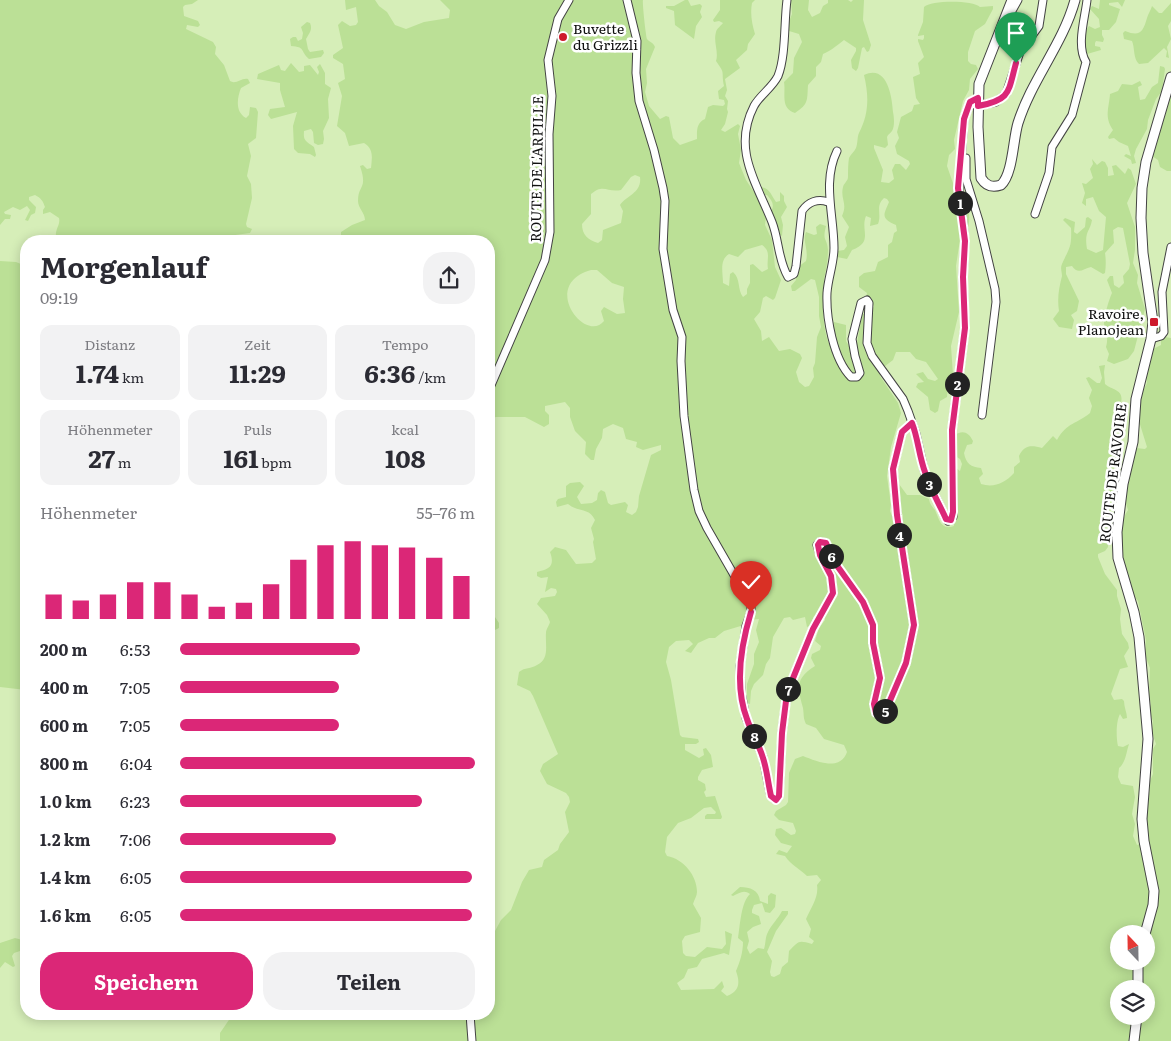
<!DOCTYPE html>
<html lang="de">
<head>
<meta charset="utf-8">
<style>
	:root { --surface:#fff; --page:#f2f2f3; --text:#2b2b33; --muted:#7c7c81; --accent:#db2777 }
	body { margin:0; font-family:Literata,serif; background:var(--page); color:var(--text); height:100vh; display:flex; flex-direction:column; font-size:19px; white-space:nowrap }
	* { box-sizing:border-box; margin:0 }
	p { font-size:16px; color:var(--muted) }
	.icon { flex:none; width:28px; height:28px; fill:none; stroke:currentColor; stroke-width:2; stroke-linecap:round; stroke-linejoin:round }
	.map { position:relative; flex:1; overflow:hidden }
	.sheet { position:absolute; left:20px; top:235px; width:475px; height:785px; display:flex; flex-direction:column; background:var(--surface); border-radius:20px; box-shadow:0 2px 12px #0003 }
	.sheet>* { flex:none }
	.needle { width:32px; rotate:338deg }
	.buttons { position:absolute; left:1110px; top:925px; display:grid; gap:10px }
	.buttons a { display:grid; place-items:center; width:45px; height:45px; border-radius:50%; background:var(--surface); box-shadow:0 2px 12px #0003; font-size:25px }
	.pin { position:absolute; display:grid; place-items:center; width:42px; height:42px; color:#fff; margin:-51px -21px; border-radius:50% 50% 50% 0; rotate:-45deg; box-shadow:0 0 5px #0007 }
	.pin .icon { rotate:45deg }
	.km { position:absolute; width:25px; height:25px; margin:-12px; border-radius:50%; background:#222; color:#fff; font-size:14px; line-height:25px; text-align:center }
	.round { display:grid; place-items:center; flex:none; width:52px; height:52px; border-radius:20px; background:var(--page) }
	.headline { display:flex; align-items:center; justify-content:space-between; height:85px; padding:0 20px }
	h1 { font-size:28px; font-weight:700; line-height:38px }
	.stats { display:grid; grid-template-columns:repeat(3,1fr); gap:8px; height:85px; padding:5px 20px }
	.stats div { display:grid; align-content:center; border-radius:12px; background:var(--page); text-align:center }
	.stats b { font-size:25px; font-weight:700 }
	.stats small { font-size:14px; font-weight:400 }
	.stats p { font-size:14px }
	.chart { height:140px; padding:10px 20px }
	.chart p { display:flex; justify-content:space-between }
	.chart svg { width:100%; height:90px; margin-top:5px; stroke:var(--accent); stroke-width:6 }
	.cta { display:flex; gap:10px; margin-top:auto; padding:10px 20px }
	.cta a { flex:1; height:58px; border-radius:20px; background:var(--accent); color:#fff; font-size:20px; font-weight:700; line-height:58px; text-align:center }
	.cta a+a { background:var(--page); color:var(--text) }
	ul { padding:0 20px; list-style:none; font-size:16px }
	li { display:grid; grid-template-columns:80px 60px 1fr; align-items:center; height:38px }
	li i { height:12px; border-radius:6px; background:var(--accent) }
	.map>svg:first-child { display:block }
	.green { fill:#d6eeb8; fill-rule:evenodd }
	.forest { fill:#bbe096; fill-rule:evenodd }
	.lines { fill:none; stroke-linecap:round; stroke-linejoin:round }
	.minor-casing { stroke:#434343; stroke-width:9 }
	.tertiary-casing { stroke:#434343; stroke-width:11 }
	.minor { stroke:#fff; stroke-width:7 }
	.tertiary { stroke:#fff; stroke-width:9 }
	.route-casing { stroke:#fff; stroke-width:10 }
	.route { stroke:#db2777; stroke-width:6 }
	.poi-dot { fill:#ce1a2b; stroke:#fff; stroke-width:2 }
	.labels { text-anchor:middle; stroke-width:5; stroke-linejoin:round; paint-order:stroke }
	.poi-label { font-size:14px; fill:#101010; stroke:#fff; text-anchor:start }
	.street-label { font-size:14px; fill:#101010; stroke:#fff }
</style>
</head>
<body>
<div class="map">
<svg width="1171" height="1041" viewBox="0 0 1171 1041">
	<rect width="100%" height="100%" fill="#fffcf3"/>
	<path class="green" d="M0 0H1171V1041H0ZM26 241H489V1014H26ZM1119 934H1146V961H1119ZM1119 989H1146V1016H1119Z"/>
	<g class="forest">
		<path d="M0 0H198L192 4 185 5 183 7 184 16 198 21 200 25 198 27 187 25 186 29 213 42 216 47 215 54 224 65 230 81C236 85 242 77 248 79L250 83 241 88C237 98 235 112 246 118L249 115 250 107 256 108 258 112 256 138 248 144 251 156 247 176 251 184 252 198 246 224 247 227 252 229 250 233 228 236 210 241H57C53 230 61 226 59 218L50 212 43 214V210L45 207C43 201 41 198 35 195L29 197V200L36 207 35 213 31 215 28 221 25 220 30 210 27 206 20 210 13 207 4 212 5 214 11 215 10 219H5L0 225Z"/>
		<path d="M345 0H375L379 6 387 12 395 25 406 29 424 22 449 18 450 10 440 0H643C642 2 646 36 647 39 649 42 653 42 655 47L646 69 647 83 645 92 649 106 660 119 666 116 669 117 673 138 680 145 697 139C697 131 696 123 705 119L708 107 713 105 723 106 725 104 724 100 719 99 718 91 724 86C721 70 726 75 716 61 719 52 713 42 716 32 717 28 721 26 723 23L719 21 714 22 713 20 720 10V0H755L752 3C750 14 752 24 755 34L748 44 747 50 736 60 740 68 725 79 727 90 725 96 728 101 727 109 728 112 725 124 721 130 725 132 738 124 740 126 738 134 741 150 739 163 746 180 756 195 760 187C770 188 771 195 776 202L780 201V192L784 196V201L787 207 781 217 783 225 782 236 778 233 770 214C775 205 773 202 767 195H763L759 199 766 217 765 225 772 240 775 267 781 280 775 298 773 300 766 296 763 298 760 312 754 319 761 331 762 341 769 337 779 351 790 349 800 354 802 358 796 372 799 382 805 387 809 386 814 377 813 368 815 363 817 337 821 327 819 316V297L815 280 811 279 795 291H792L791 286 796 280 798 267 806 261C809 250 802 241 806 232L814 235 817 234 816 227 820 224 826 226C822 242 827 237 828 250 828 259 826 271 824 279 827 288 823 292 823 302 823 315 824 340 833 349H836C839 339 832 331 834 322L846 325V341L850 348 857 343 862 315 874 307 872 302 866 298 867 293 859 287V277L864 273 875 271 878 262 888 257V245L892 242 894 233 897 231 896 225C881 218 883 216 889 202L887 199 884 198C875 206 882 214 878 224L870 226 871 218 866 216C860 230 874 242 852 250L847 259 837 257V251L844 250 847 246 845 237 849 227 842 216C848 203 840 199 843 187 844 183 848 181 848 177 848 171 848 164 849 158 851 154 854 152 856 148 858 143 857 137 859 133 869 114 869 96 864 75 887 64 892 96 893 112 894 117 895 126 892 131 891 133 888 134 887 137L888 145 885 148 874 145V148L883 170 881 182 889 183 894 179 892 170 895 164H900L906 170 910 164 909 161 897 154 895 146 899 138 897 132 901 117 912 111 914 105 920 104 916 98 913 77 920 74 918 63 924 57 918 41V39L923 40 924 38V35L918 36V35L923 22 924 7C931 0 973 0 980 7L993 6V9L985 24 975 31 968 52V61L971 64 976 65 978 69 970 79 969 90 963 101 954 140 955 149 949 155 947 166 954 186 957 216 963 215 962 204 964 202 967 203C970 211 970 224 967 232L961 233 956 266 959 312 951 346 953 375 948 386 947 397 940 401 938 411 935 413 930 410 928 397 916 387 918 383 924 382 916 374 923 372 928 379 935 381 938 379 926 362 916 359 910 352H896L893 360 880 370V376L898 403 901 413 891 447 887 476 891 505 890 511 895 523V537L899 554H904L900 523 903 515C897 506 899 495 897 485L899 484 907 495H920L929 499C930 505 932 506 935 510 939 519 941 531 954 526L956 468 960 471 962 464 960 459 955 456 953 436C962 430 968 431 973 441L972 444 967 445 964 453C966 464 971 467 981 468L983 474 979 478 981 484C994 488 1005 483 1014 473V467L1020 462 1019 456C1024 445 1031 445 1042 448L1053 436 1057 440C1067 422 1077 424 1090 413L1092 406 1089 398 1092 390 1086 378 1089 377 1097 383H1100L1102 378 1099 366 1105 365 1104 372 1105 384C1113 391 1126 389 1120 406 1109 413 1114 419 1111 430L1117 440 1120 456C1113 471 1108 473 1115 489L1108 505 1110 518 1108 526V547L1105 551 1098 554V557L1105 574 1117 590V596L1121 609 1120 619 1122 634 1128 643 1129 648 1124 656 1128 667 1120 669 1111 694 1114 700 1122 699 1124 701C1124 707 1127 713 1127 718L1123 719 1120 714C1116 721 1116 738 1118 746L1123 747 1129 744C1126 753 1126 762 1119 768L1118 777 1121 784 1133 786 1135 797 1132 814 1135 824 1133 836 1137 845 1145 842 1147 817 1145 812 1150 790V781L1153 774V749L1156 744 1152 732 1153 721 1149 711 1151 704 1149 695 1150 668 1145 655 1146 640 1138 601C1131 594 1125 578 1124 567 1123 561 1125 558 1121 552 1122 538 1119 523 1128 510L1124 497 1136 448 1145 449 1147 447 1138 418 1139 399 1147 383 1146 375 1153 349 1161 345V339L1165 337 1171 338V1041H220V1033L233 1014H489V942L501 920 511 910 522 882 529 870 542 867 544 860 558 850 560 844 569 832 565 812 570 802 569 797 566 793 547 784 540 771 543 764 558 754 533 696 530 691 517 685 519 672C525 667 531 669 537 665 550 659 545 645 546 633 546 629 549 626 550 622L547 615 537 604 541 598 555 596 557 592 556 589 551 588 545 592 548 577 541 578 537 576V572C550 569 555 566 550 552L555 547 566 550 576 564 592 563 596 559 593 542 594 539 591 528 595 520C589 507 579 513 568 504L557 507 556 502 558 499 566 497V486L570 483 580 482 584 486 577 497 581 504 592 503 597 500 598 493 601 490 605 492 608 503 611 505 625 502 628 505 626 512 632 515 636 512 638 507 639 496 651 455 661 450V445L643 450 636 447 637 442 626 439 623 428 613 424 603 429 602 438 596 449 594 460H591L585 454 586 442 575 431 570 417V408L565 402 545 406V411L549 415V424L544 427 525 417H496L489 419V241H341V232L352 225 365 220C365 213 358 208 358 201 358 184 368 190 360 166L363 165 367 169 371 168C372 158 374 149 364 143L349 146 345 133 337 126 342 96 338 83 345 79 343 64 333 58V55L343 48 338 25 342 21 350 26 356 25 358 22 356 7 346 10ZM635 175 640 177C642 193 627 195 620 205L623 211 621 223 603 230 602 240 598 243C588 240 582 235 582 224L591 214V194C604 183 607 193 621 190L631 177ZM762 245C772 252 766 259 768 269L762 272 753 264 750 265V283L747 289V294L743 297C737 289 741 279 733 272L730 274 729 286 723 283C723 273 719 260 729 254L738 257 745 250ZM591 270H597L612 283 624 287 623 299 625 313 617 314 604 307 601 311 604 321C586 344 539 285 591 270ZM814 616H824L825 620 819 628 815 641 821 646 820 650 812 654 811 658 815 666C795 679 797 687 803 708 804 714 803 718 806 724L816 728 824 739 844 745 847 752C840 772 816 761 803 756L795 759 789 773 788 802 786 805 776 811 774 815 779 820 793 823 796 831 795 834 791 835 781 828 776 829 775 835 781 843 792 846 787 853 779 850 776 854 785 856C791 865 800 869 807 876L817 875 821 880 817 885C819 897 811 908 806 919L811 929 809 937 814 941 812 944C798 940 799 941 789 951L788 962 782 967 780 974 774 977 771 976 770 972 772 961 767 952 776 931 788 914V911H782C778 919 771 925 768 932 765 937 766 943 764 949L758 948 750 954 747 948 749 941 747 932 753 927 761 924 759 916 752 913V910L754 905 762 903 765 912 770 913 775 907 776 895 771 893 768 896V904L760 901C759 890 750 887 740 887L731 895 733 896C739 893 744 889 750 894 741 902 740 926 738 938L743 942C743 952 740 962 736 971 740 982 740 991 727 996L721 991 724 987 722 981 714 989 681 990 677 983 684 978 688 969 697 967 702 959 724 953 729 955 732 934 725 931 726 944 722 949 707 947 695 957 686 956 683 953 682 941 685 936 700 932 701 918 693 904C694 900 697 896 697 892 697 876 684 859 667 856L665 852 667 837 678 823 691 818 704 808 711 807 716 812 715 814H707L705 816V819H721L722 817 715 796 706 797 704 792 706 790 705 784 698 780V777L702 770 713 767 711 755 706 748 703 749 704 755 699 758 685 750V744H696L699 742 698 739 682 737 680 735 671 680 666 662 669 647 676 641 689 640 693 644 685 651 691 653 698 643 709 638H715L724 631 744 625 749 620 759 619 756 630 759 642 754 654V664L747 684V703L750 704 751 691 754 684 763 675 766 664 770 658 773 637 784 618 790 617 793 620 805 617 807 627 810 626ZM1119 934H1146V961H1119ZM1119 989H1146V1016H1119Z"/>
		<polygon points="685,0 688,0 691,6 700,4 702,6 700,12 702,17 696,26 694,39 675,25 674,11 666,8 666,6 674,6"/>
		<path d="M791 0H809L808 10 812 17 820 13 823 6 828 3V0H848L851 2 853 0H864L863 20 871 45 869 51 867 52 864 47 862 48 858 68 856 71 852 68 851 60 856 51V48L844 40C836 46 832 50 823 54L821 62 816 67V76L808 85C807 100 809 104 795 113 780 108 786 94 784 82L793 73 794 58 802 42 799 34 789 31 788 24 792 14Z"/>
		<path d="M1100 0H1125L1122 7 1118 2 1109 3V5L1120 9 1116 22 1109 30H1102V35L1104 39 1103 42 1096 41 1095 43V46L1100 47 1101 50 1087 54C1084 47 1083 32 1089 26L1095 29 1100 27 1099 19 1090 9 1092 6 1099 9Z"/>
		<path d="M1171 3V21L1168 26 1171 39 1167 47 1169 58 1166 57 1167 51 1164 48 1148 63 1139 64C1133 59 1135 48 1132 41L1124 39 1123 33 1125 31C1140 37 1143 32 1147 18 1148 14 1151 10 1152 6L1159 13H1162Z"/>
		<path d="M307 22 310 23C313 30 309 33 306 39L308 49 310 52 323 50 324 53 321 57 309 59C300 51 306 47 291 46L290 39 293 37H296L298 41 302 39 303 33 301 27Z"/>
		<path d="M291 63 299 72 304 71V66L310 65 318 75 319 72 317 67 320 64 325 73V84L331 88 328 99 329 118 323 131 324 139 323 144 318 145 314 143 313 132 311 129 304 131C303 141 306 141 314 147L316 155 315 157 310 154 298 153 294 149 293 126 297 112 271 119 268 115 270 109 285 107 280 90V83L257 79 258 74 279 65 281 70 285 71Z"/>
		<path d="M1160 66 1164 67 1165 69 1162 91 1156 99 1148 120 1147 129 1136 149 1134 156 1136 163 1132 164 1131 160 1124 156 1126 154 1131 156 1128 146 1119 142 1114 138 1109 139 1108 137 1113 130C1104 117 1109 108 1110 94L1118 91 1122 84 1132 85 1140 81 1142 85 1138 87 1140 100 1145 99 1152 87 1158 83Z"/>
		<path d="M1171 90V171H1167L1160 167 1158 160 1152 156C1158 133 1168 113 1171 90Z"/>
		<path d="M1092 159 1097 165 1102 161 1105 162 1108 168V176L1114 175 1112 166 1116 165 1125 174 1128 168 1131 170 1136 184 1127 203 1135 227V250L1133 263 1138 275 1137 283 1145 309 1134 351 1128 359 1114 364 1107 361 1109 354 1106 347C1109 337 1105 333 1104 323 1104 317 1109 299 1112 293L1107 280 1110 276H1113L1114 285 1119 288 1124 283 1123 276 1129 269 1130 264 1123 228 1118 227 1113 230 1114 243 1105 253C1106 259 1106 266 1105 273L1103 274 1091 267C1083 269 1078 275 1072 266L1066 267V274L1079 301 1077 311 1071 315 1074 320 1072 329 1059 327 1053 319 1059 311C1057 298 1059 288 1062 276 1062 272 1060 268 1062 264 1069 248 1072 248 1071 228L1063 220 1065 218 1075 222 1074 232 1077 234 1085 227 1086 218 1088 217 1092 220C1090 232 1084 231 1087 249L1096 253 1103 250 1106 217 1099 211 1093 197 1086 199V206L1082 203 1085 193 1082 183 1086 184 1093 178 1090 169 1093 164Z"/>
		<polygon points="0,261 16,262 26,266 26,690 0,687"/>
		<polygon points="489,570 491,574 491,586 495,601 493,614 499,623 499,628 489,633"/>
		<polygon points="15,938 26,941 26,949 14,953 12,956 15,966 13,967 5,962 0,968 0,943"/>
	</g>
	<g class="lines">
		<defs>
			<g id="minor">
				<polyline points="627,0 637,41 636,73 639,101 654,150 663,188 665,201 663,249 673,310 682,337 681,361 684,416 694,490 699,511 707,528 734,575 746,585 751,594 751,612 746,626 740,666 741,692 746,718 763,757 770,793 774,799 777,799 779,796 782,733 787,693 813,629 833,593 831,576 820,555 817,545 820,542 826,543 833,560 863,602 873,625 873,643 880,678 874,704 876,713 881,714 886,710 906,663 914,625 897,515 893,469 902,432 912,423"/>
				<path d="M787 0C784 22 786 56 778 76 772 88 760 95 754 106 732 149 756 182 772 222 779 240 778 260 788 277L794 274 796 266 802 211C808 202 818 198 828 202"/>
				<polyline points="1009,16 1018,0"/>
				<polyline points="978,106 996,102 1006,94 1020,52 1039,26 1043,0"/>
				<path d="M837 151C822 182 834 215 834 248 834 263 828 278 827 293 826 317 833 359 851 377H857L860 373 855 356 852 339 861 303 867 300 869 303 867 343 872 356 903 399 908 411 916 434 925 474 946 519 948 521 953 517V512L952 430 965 328 963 277 965 241 959 188 964 119 970 102 978 98"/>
				<polyline points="966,158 966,179 979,221 995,289 996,302 982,415"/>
				<path d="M1035 214 1049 173 1052 147 1072 115 1086 62C1076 46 1085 18 1087 0"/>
				<polyline points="1151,339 1161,336 1164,332 1162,292 1171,247"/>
				<polyline points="489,390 545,260 550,232 549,134 552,96 548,60 558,19 569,0"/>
				<polyline points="470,1014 472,1041"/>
			</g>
			<g id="tertiary">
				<path d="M1012 0 979 84 978 127 981 178C986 186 992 188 1001 185 1013 174 1013 139 1018 123 1032 79 1063 44 1075 0"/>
				<polyline points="1145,934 1153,905 1154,891 1144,841 1142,819 1148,739 1139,637 1134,612 1118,558 1117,532 1123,484 1133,442 1136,399 1151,339 1153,322 1143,253 1141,218 1142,188 1146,162 1171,77"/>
				<polyline points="1138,989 1138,961"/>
				<polyline points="1134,1041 1137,1016"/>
			</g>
		</defs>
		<use href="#minor" class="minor-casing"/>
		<use href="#tertiary" class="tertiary-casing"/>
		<use href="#minor" class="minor"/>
		<use href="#tertiary" class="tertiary"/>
	</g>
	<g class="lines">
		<defs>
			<path id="route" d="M751 612C741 645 734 685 747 719 751 732 759 744 763 758 767 770 768 783 771 796L776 800 779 796 782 733 787 693 813 629 833 593 831 576 820 555 818 545 820 542 826 543 833 560 863 602 873 625V643L880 678 874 704 876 713 881 714 886 710 906 663 914 625 897 515 893 469 902 432 912 423C918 438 919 456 925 472 930 489 939 503 946 519L951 520 953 512 952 430 965 328 963 277 965 241 958 188 964 119 970 102 978 98V106C1011 100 1008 92 1016 63"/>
		</defs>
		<use href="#route" class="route-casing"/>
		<use href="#route" class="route"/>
	</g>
	<g class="poi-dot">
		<circle cx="563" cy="37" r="5"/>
		<rect x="1149" y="317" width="10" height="10" rx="2.5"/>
	</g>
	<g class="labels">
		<g class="poi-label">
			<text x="573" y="34">Buvette<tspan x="573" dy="16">du Grizzli</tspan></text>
			<text x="1144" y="319" text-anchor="end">Ravoire,<tspan x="1144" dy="16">Planojean</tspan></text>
		</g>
		<g class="street-label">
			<text transform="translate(537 169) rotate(-89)" y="5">ROUTE DE L'ARPILLE</text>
			<text transform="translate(1113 473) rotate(-83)" y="5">ROUTE DE RAVOIRE</text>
		</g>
	</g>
</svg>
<div class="buttons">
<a><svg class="needle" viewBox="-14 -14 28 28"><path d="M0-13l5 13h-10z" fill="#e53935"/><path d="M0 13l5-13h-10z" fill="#7c7c81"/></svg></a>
<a><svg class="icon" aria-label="layers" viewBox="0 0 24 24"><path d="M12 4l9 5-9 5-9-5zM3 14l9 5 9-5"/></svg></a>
</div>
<div class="pin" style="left:1016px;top:63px;background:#1e9e55"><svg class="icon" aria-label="arrive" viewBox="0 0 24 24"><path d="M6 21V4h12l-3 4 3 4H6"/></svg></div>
<div class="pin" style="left:751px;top:612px;background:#d93025"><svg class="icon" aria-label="check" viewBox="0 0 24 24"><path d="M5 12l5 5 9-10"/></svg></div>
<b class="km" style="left:960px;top:203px">1</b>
<b class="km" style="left:957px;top:384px">2</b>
<b class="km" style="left:929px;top:484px">3</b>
<b class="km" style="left:899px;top:535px">4</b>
<b class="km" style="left:885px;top:711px">5</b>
<b class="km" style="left:831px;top:556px">6</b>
<b class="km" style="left:788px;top:689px">7</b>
<b class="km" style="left:754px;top:736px">8</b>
<section class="sheet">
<div class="headline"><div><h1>Morgenlauf</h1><p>09:19</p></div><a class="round"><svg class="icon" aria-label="share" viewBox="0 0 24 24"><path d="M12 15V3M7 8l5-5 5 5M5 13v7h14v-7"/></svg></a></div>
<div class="stats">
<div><p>Distanz</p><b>1.74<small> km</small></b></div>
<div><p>Zeit</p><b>11:29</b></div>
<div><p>Tempo</p><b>6:36<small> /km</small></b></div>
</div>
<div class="stats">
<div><p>Höhenmeter</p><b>27<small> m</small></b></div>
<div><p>Puls</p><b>161<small> bpm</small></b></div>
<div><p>kcal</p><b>108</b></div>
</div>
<div class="chart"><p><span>Höhenmeter</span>55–76 m</p>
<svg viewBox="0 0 160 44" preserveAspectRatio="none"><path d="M5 44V32M15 44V35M25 44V32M35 44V26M45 44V26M55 44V32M65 44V38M75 44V36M85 44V27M95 44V15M105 44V8M115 44V6M125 44V8M135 44V9M145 44V14M155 44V23"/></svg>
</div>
<ul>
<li><b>200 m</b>6:53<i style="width:61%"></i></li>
<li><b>400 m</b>7:05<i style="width:54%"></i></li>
<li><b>600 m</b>7:05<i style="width:54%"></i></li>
<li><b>800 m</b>6:04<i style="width:100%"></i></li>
<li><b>1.0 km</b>6:23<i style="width:82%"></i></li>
<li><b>1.2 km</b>7:06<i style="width:53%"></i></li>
<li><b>1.4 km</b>6:05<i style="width:99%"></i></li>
<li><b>1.6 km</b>6:05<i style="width:99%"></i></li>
</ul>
<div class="cta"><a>Speichern</a><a>Teilen</a></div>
</section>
</div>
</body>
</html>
